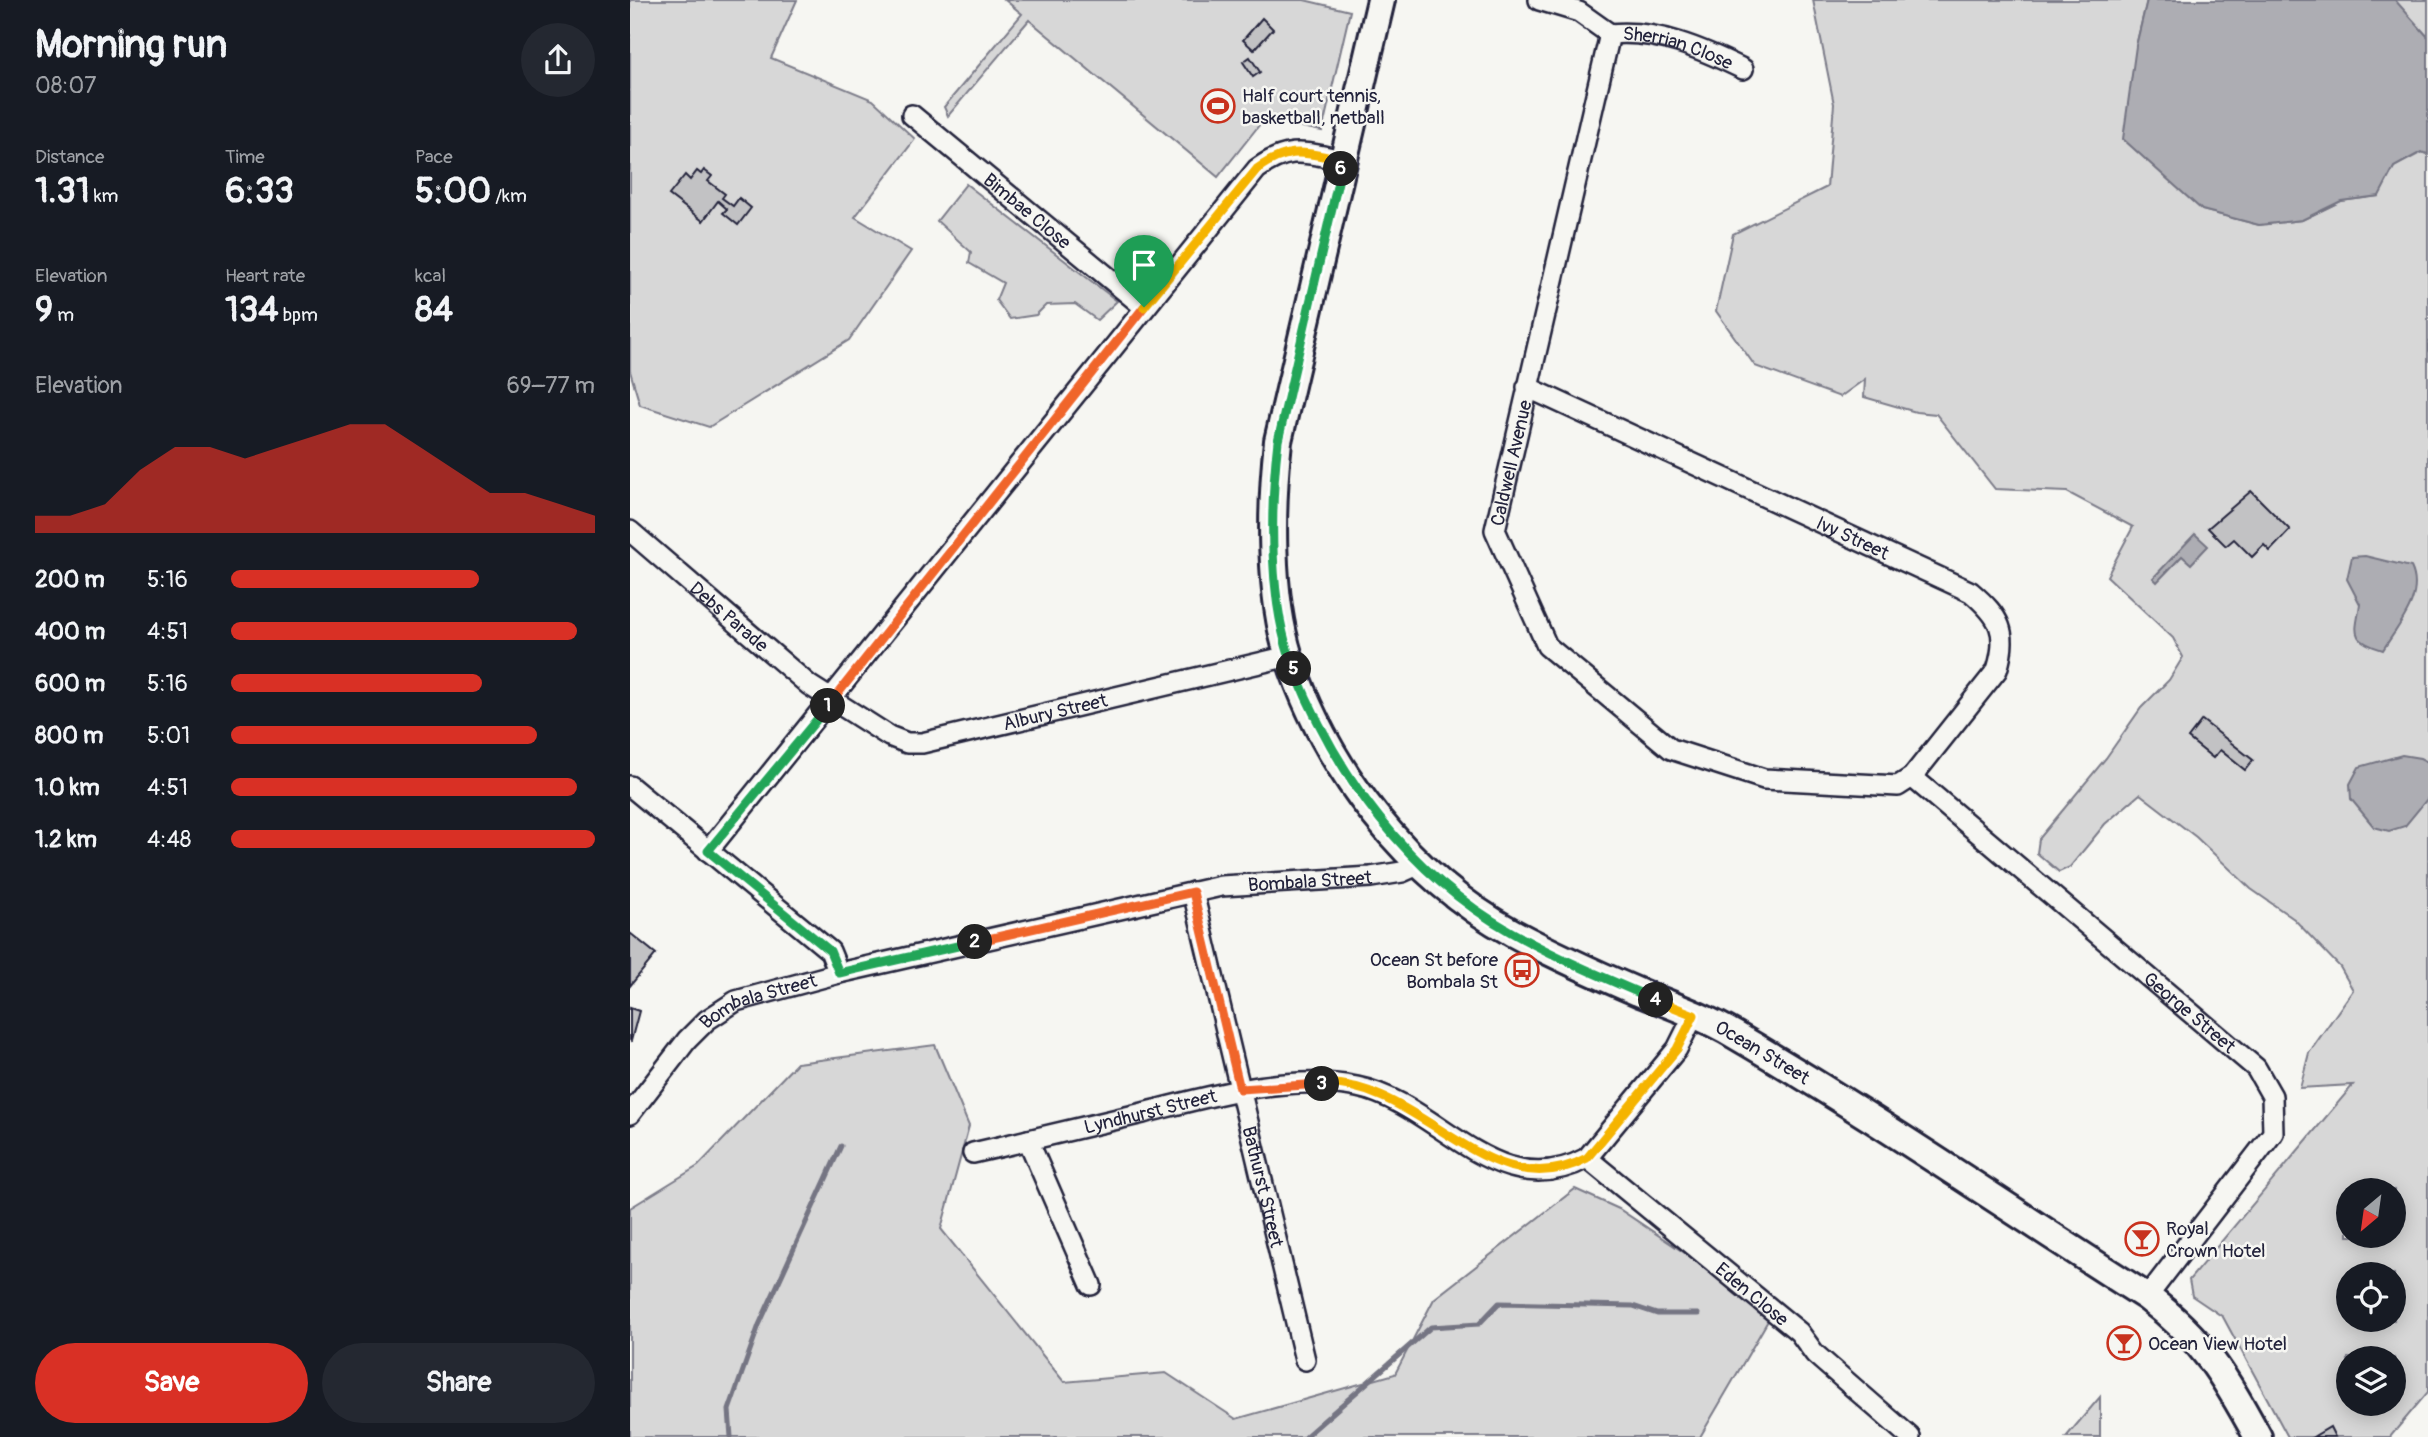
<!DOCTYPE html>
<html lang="en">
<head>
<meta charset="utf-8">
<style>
	:root { --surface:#171b24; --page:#242831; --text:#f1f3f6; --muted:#9ea1a6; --accent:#d93025 }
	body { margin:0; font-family:Pangolin,sans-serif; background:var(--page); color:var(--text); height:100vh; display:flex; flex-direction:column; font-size:26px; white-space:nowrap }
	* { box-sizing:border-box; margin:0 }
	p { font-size:23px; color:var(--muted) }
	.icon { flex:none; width:38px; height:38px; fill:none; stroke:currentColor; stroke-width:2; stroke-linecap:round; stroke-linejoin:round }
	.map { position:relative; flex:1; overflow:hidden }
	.details { display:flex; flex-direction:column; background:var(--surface); width:630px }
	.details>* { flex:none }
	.needle { width:46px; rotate:209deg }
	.buttons { position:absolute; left:1706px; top:1178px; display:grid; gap:14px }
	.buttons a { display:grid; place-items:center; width:70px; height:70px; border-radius:50%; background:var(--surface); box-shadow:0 4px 18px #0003; font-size:35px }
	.pin { position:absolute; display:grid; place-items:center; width:60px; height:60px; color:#fff; margin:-72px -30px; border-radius:50% 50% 50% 0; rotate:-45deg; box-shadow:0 0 7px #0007 }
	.pin .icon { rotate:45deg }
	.km { position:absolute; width:35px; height:35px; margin:-18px; border-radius:50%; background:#222; color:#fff; font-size:19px; line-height:35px; text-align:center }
	.round { display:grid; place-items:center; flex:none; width:74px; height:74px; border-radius:37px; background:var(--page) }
	.headline { display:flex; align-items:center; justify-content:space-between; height:119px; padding:0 35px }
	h1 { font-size:38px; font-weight:700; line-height:52px }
	.figures { display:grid; grid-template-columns:repeat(3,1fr); gap:10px; height:119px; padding:7px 35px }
	.figures div { display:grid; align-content:center }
	.figures b { font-size:35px; font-weight:700 }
	.figures small { font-size:19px; font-weight:400 }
	.figures p { font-size:19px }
	.chart { height:196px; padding:14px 35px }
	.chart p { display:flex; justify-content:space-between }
	.chart svg { width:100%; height:126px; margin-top:7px; fill:var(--accent); opacity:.7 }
	.action { display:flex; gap:14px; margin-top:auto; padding:14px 35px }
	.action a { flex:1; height:80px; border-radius:42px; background:var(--accent); color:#fff; font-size:28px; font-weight:700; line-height:80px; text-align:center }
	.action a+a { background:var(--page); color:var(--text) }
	ul { padding:0 35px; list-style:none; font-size:23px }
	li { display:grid; grid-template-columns:112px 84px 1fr; align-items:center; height:52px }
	li i { height:18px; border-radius:9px; background:var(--accent) }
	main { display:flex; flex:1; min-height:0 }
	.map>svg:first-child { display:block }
	.green { fill:#d7d7d7; stroke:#7c7c89; stroke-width:2; fill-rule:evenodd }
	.water { fill:#adadb3; stroke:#757583; stroke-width:2 }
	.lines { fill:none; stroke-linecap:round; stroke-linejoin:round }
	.stream { stroke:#757583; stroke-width:5 }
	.building { fill:#c2c2c4; stroke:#22223b; stroke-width:2 }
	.street-casing { stroke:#22223b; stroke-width:24 }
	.secondary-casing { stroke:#22223b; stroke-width:32 }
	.street { stroke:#f6f6f2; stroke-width:19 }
	.secondary { stroke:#f6f6f2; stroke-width:26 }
	.split-1-casing { stroke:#fff; stroke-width:14 }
	.split-2-casing { stroke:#fff; stroke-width:14 }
	.split-3-casing { stroke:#fff; stroke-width:14 }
	.split-4-casing { stroke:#fff; stroke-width:14 }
	.split-5-casing { stroke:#fff; stroke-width:14 }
	.split-6-casing { stroke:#fff; stroke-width:14 }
	.split-7-casing { stroke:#fff; stroke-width:14 }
	.split-1 { stroke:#f0652b; stroke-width:9 }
	.split-2 { stroke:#22a559; stroke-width:9 }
	.split-3 { stroke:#f0652b; stroke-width:9 }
	.split-4 { stroke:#f5b400; stroke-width:9 }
	.split-5 { stroke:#22a559; stroke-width:9 }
	.split-6 { stroke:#22a559; stroke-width:9 }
	.split-7 { stroke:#f5b400; stroke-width:9 }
	.labels { text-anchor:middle; stroke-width:5; stroke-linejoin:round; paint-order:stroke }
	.street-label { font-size:19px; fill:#22223b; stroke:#f6f6f2 }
	.poi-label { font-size:19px; fill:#22223b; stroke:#f6f6f2; text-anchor:start }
</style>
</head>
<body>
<main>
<section class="details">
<div class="headline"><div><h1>Morning run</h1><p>08:07</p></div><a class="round"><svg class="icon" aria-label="share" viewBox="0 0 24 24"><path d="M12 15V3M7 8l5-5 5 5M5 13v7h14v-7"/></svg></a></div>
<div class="figures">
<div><p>Distance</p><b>1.31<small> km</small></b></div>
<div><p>Time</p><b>6:33</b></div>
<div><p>Pace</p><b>5:00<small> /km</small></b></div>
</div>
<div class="figures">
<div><p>Elevation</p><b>9<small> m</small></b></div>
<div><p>Heart rate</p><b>134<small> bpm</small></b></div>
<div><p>kcal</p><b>84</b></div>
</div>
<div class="chart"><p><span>Elevation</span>69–77 m</p>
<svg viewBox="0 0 160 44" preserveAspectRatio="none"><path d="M0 44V38L10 38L20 34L30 22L40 14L50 14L60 18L70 14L80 10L90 6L100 6L110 14L120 22L130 30L140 30L150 34L160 38V44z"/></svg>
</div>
<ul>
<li><b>200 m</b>5:16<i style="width:68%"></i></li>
<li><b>400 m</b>4:51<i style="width:95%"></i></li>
<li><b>600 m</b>5:16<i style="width:69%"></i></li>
<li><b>800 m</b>5:01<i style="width:84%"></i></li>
<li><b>1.0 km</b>4:51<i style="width:95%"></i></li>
<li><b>1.2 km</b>4:48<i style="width:100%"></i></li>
</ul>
<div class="action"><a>Save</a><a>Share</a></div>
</section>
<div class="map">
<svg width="1798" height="1437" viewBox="0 0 1798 1437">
	<rect width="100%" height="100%" fill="#f6f6f2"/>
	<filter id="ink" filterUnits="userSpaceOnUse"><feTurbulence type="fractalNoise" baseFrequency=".0143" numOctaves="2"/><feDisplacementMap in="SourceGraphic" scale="14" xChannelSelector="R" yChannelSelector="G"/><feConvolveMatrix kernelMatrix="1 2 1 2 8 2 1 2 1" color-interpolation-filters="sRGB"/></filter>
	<g filter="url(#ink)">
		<g class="green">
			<polygon points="0,0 167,0 141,58 243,100 285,139 225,217 281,251 219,340 79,427 10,405 0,371"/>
			<polygon points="375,0 674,0 720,11 692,131 634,119 588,177 399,20 318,116 314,107 392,14"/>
			<path d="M1183 0H1517L1506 46 1572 210 1629 225 1672 220 1711 201 1748 196 1764 167 1792 152 1798 154V1392L1760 1437H1658L1593 1317 1562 1296 1559 1280 1723 1085 1670 1088 1679 1053 1723 990 1710 967 1664 919 1621 889 1566 837 1510 794 1475 824 1440 867 1429 872 1407 853 1409 839 1476 758 1511 708 1539 680 1553 657 1543 638 1477 576 1503 527 1437 492 1365 489 1306 414 1286 412 1234 397 1235 379 1210 397 1125 366 1086 311 1103 234 1197 187 1204 104ZM1718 1190H1764V1236H1718ZM1718 1274H1764V1320H1718ZM1718 1358H1764V1404H1718Z"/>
			<polygon points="1765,0 1798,0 1798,37 1768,6"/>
			<polygon points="336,184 487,301 467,320 445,304 416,305 406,315 380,319 366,300 373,283 339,263 341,252 307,221"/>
			<polygon points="305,1045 339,1126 311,1229 434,1382 536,1373 606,1419 765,1374 804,1299 945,1189 989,1209 1143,1312 1070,1437 0,1437 0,1208 68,1166 167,1063"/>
			<polygon points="1470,1397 1470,1437 1436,1437"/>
		</g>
		<g class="water">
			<polygon points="1517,0 1765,0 1798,37 1798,154 1791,152 1764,167 1749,196 1711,201 1672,220 1629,225 1572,210 1493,139 1506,46"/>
			<polygon points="1565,534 1578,546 1561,564 1552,556 1527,582 1523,578"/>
			<path d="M1735 556 1781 567C1795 596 1769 624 1753 650 1718 639 1726 633 1730 604L1717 579 1722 557Z"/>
			<polygon points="1772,755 1790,758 1798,762 1798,798 1775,826 1759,831 1744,827 1721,799 1720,784 1729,767"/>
		</g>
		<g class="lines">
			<g class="stream">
				<polyline points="101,1437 99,1410 129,1325 211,1146"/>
				<polyline points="675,1437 801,1327 849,1324 869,1303 1003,1306 1027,1314 1068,1314"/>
			</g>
		</g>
		<g class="building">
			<polygon points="632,18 643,29 624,50 613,40"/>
			<polygon points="620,57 630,72 623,77 613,62"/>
			<polygon points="74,170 82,176 78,181 95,194 92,198 103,206 109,198 121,208 108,225 93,213 97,209 88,201 73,221 39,195 55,175 60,180 67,171 71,174"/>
			<polygon points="1621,491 1660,530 1640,551 1634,545 1622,557 1604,539 1596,546 1578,528"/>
			<polygon points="1572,720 1623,760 1615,770 1590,750 1583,758 1558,738"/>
			<polygon points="0,933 26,954 0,986"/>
			<polygon points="0,1008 9,1011 1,1041 0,1040"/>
			<polygon points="1700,1427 1705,1437 1683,1437"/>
		</g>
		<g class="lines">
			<defs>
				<g id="street">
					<polyline points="909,0 949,12 980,34"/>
					<path id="s1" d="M980 34C1026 29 1072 49 1113 69"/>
					<path id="s2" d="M282 115 514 307"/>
					<path id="s3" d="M897 387 1341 592C1370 617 1379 632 1367 670L1282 777 1268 786 1134 779 1041 749 917 646 865 530 980 34"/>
					<path id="s4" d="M0 531 179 685 259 736 277 743H292L659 656"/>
					<path id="s5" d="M1282 777 1626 1068 1642 1096 1643 1133 1517 1297"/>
					<polyline points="0,786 200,951 209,973"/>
					<path d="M78 851 627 169C660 145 675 153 713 160"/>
					<path id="s6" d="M563 892 675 1360"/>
					<path id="s7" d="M0 1114 57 1040 77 1020 106 1001 209 973 591 886 741 877 772 872 790 864"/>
					<polyline points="398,1140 461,1285"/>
					<path id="s8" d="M343 1153C400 1140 457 1126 513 1113 581 1096 657 1073 727 1087 809 1103 865 1207 957 1158L1047 1049 1064 1015"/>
					<path id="s9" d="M957 1158 1169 1332 1185 1354 1280 1437"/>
				</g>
				<g id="secondary">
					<path id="s10" d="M751 0 648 441C641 506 639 594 659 657 696 769 778 876 883 933 924 955 966 974 1008 992 1041 1005 1075 1017 1105 1035 1245 1117 1380 1210 1517 1297 1574 1340 1594 1375 1628 1437"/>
				</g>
			</defs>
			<use href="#street" class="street-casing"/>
			<use href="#secondary" class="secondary-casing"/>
			<use href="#street" class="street"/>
			<use href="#secondary" class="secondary"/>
		</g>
	</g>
	<g class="lines" filter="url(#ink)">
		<defs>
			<polyline id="split-1" points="198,706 514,307"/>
			<polyline id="split-2" points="198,706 78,851 200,951 209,973 345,942"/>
			<polyline id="split-3" points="345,942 563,892 610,1089 692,1084"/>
			<path id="split-4" d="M692 1084C791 1079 858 1211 957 1158L1047 1049 1064 1015 1026 1000"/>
			<path id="split-5" d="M664 669C707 776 778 874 881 932 927 958 977 979 1026 1000"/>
			<path id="split-6" d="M664 669C638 604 640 509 648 441L711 169"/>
			<path id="split-7" d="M514 307 627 169C660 145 675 153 713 160L711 169"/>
		</defs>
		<use href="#split-1" class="split-1-casing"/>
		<use href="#split-2" class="split-2-casing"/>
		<use href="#split-3" class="split-3-casing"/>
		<use href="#split-4" class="split-4-casing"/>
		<use href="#split-5" class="split-5-casing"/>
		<use href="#split-6" class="split-6-casing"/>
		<use href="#split-7" class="split-7-casing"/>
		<use href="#split-1" class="split-1"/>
		<use href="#split-2" class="split-2"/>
		<use href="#split-3" class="split-3"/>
		<use href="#split-4" class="split-4"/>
		<use href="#split-5" class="split-5"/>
		<use href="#split-6" class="split-6"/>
		<use href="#split-7" class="split-7"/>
	</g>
	<defs>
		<symbol id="stadium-ring" viewBox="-11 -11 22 22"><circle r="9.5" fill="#f6f6f2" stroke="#c8321e" stroke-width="1.5"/><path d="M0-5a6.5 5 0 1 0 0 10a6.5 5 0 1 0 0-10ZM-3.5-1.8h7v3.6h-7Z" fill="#c8321e"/></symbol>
		<symbol id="bus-ring" viewBox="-11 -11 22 22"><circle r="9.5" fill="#f6f6f2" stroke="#c8321e" stroke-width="1.5"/><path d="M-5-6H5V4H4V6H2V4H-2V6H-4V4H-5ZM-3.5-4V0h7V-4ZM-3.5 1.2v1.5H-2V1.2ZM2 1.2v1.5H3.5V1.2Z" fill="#c8321e"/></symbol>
		<symbol id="bar-ring" viewBox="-11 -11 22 22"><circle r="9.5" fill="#f6f6f2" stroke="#c8321e" stroke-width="1.5"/><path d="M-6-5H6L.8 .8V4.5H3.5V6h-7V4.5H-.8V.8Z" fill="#c8321e"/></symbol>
	</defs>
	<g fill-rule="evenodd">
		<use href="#stadium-ring" x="569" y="87" width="38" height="38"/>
		<use href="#bus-ring" x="873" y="951" width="38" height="38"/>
		<use href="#bar-ring" x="1493" y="1220" width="38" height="38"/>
		<use href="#bar-ring" x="1475" y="1324" width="38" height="38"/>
	</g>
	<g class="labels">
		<g class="street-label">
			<text dy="7" stroke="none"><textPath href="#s1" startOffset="70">Sherrian Close</textPath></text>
			<text dy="7" stroke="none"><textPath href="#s2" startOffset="150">Bimbae Close</textPath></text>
			<text dy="7" stroke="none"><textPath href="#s3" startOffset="1321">Caldwell Avenue</textPath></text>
			<text dy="7" stroke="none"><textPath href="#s3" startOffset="359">Ivy Street</textPath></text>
			<text dy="7" stroke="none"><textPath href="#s4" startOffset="131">Debs Parade</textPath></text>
			<text dy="7" stroke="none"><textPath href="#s4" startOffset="502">Albury Street</textPath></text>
			<text dy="7" stroke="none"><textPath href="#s7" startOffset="744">Bombala Street</textPath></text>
			<text dy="7" stroke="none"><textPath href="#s7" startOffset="177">Bombala Street</textPath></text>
			<text dy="7" stroke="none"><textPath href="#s5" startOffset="364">George Street</textPath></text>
			<text dy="7" stroke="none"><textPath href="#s10" startOffset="1311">Ocean Street</textPath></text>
			<text dy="7" stroke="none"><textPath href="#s8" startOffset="182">Lyndhurst Street</textPath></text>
			<text dy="7" stroke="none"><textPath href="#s6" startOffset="303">Bathurst Street</textPath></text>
			<text dy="7" stroke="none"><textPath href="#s9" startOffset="214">Eden Close</textPath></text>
		</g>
		<g class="poi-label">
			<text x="612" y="102">Half court tennis,<tspan x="612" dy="22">basketball, netball</tspan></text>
			<text x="868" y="966" text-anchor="end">Ocean St before<tspan x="868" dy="22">Bombala St</tspan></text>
			<text x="1536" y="1235">Royal<tspan x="1536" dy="22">Crown Hotel</tspan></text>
			<text x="1518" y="1350">Ocean View Hotel</text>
		</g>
	</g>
</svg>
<div class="buttons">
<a><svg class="needle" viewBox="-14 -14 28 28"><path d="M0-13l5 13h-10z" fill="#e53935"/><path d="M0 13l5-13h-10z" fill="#9ea1a6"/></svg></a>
<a><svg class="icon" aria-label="locate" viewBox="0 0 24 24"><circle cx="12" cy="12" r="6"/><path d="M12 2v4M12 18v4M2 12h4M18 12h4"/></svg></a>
<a><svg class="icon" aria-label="layers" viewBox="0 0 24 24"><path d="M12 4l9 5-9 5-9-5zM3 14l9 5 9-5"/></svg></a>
</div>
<div class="pin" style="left:514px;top:307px;background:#1e9e55"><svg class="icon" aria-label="arrive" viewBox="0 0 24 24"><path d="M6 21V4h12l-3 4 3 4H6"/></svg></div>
<b class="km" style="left:198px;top:706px">1</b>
<b class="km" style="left:345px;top:942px">2</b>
<b class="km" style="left:692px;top:1084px">3</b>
<b class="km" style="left:1026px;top:1000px">4</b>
<b class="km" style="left:664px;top:669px">5</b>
<b class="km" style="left:711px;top:169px">6</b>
</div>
</main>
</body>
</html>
